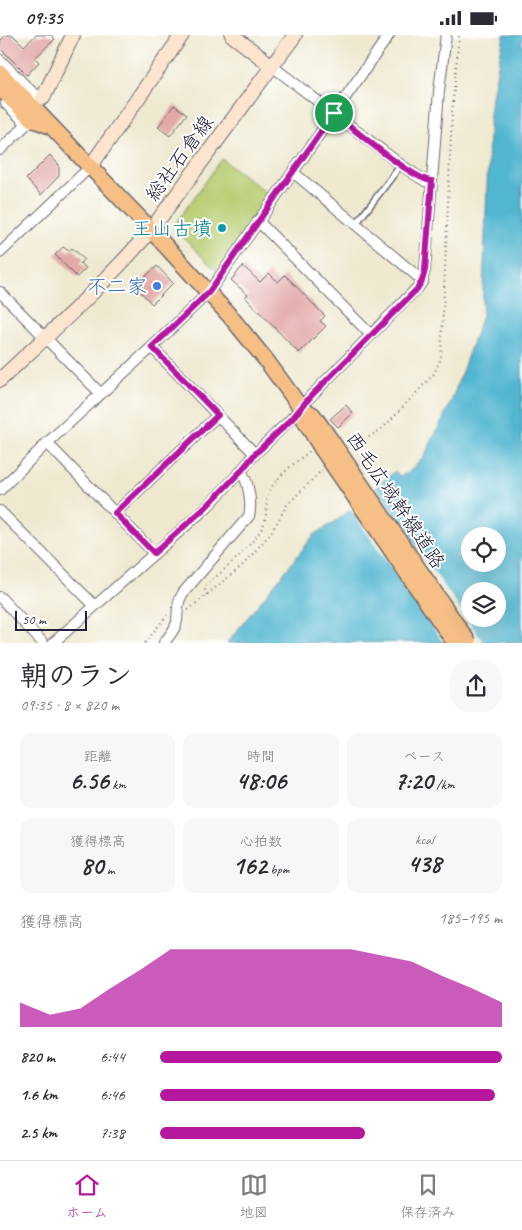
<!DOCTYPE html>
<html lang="ja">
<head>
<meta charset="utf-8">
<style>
	:root { --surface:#fff; --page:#f7f7f7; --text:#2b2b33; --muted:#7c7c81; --line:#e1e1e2; --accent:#b5179e }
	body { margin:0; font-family:Caveat,"Klee One",sans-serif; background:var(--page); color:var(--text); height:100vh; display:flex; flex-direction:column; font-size:19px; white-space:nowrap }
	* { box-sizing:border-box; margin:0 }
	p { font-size:16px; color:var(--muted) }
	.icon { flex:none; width:28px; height:28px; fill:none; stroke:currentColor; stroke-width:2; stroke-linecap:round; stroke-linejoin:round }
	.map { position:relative; height:608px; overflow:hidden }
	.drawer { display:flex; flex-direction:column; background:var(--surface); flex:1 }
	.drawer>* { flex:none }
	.tools { position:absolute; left:461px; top:492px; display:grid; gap:10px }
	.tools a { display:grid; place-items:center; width:45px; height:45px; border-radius:50%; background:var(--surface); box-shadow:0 5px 20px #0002; font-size:25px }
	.scale { position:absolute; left:15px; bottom:12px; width:72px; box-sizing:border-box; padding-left:5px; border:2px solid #22223b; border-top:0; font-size:14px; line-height:18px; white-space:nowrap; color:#22223b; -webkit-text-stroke:4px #fff; paint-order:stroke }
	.pin { position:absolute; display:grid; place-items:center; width:42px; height:42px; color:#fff; margin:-21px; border:2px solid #fff; border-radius:50%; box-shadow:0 1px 5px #0007 }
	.round { display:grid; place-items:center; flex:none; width:52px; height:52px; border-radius:20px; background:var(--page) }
	.head { display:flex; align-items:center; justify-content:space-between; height:85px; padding:0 20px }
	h1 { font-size:28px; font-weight:700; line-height:38px }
	.stats { display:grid; grid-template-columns:repeat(3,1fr); gap:8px; height:85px; padding:5px 20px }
	.stats div { display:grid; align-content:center; border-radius:12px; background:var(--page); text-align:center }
	.stats b { font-size:25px; font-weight:700 }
	.stats small { font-size:14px; font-weight:400 }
	.stats p { font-size:14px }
	.chart { height:140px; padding:10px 20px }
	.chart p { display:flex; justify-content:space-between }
	.chart svg { width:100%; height:90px; margin-top:5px; fill:var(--accent); opacity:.7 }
	ul { padding:0 20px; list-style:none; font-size:16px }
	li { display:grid; grid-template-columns:80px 60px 1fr; align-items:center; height:38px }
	li i { height:12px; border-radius:6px; background:var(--accent) }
	.status { display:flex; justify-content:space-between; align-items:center; height:35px; padding:0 25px; background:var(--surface); direction:ltr }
	.status svg { height:14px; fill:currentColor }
	.dock { display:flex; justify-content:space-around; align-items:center; height:70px; border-top:1px solid var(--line); background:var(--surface); font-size:14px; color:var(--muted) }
	.dock a { display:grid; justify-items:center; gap:2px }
	.dock .selected { color:var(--accent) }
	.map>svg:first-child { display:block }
	.green { fill:#b8cd72; stroke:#6d7856 }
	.water { fill:#51b6d0; stroke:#3a6c86; fill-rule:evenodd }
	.pier { fill:#efe9d0 }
	.building { fill:#e2a9a7 }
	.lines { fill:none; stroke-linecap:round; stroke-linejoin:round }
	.lane-casing { stroke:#6a686f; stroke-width:8 }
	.street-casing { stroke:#6a686f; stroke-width:12 }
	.secondary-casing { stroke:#6a686f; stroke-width:16 }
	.primary-casing { stroke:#6a686f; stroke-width:18 }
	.path { stroke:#6a686f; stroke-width:2; stroke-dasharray:1 4; stroke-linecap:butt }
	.lane { stroke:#fff; stroke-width:5 }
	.street { stroke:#fff; stroke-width:10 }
	.secondary { stroke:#fbe5cf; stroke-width:14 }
	.primary { stroke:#f5bf86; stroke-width:15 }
	.primary-bridge-casing { stroke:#6a686f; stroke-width:18; stroke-linecap:butt }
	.primary-bridge { stroke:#f5bf86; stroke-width:15 }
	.route-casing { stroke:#fff; stroke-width:10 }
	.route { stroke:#b5179e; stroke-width:6 }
	.culture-dot { fill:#0f9aa8; stroke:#fff; stroke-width:2 }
	.shop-dot { fill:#3f7fe0; stroke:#fff; stroke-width:2 }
	.labels { text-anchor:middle; stroke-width:4; stroke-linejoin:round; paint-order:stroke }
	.street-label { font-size:20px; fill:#22223b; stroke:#fff }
	.culture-label { font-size:20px; fill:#0d838f; stroke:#fff; text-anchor:end }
	.shop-label { font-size:20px; fill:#366cbe; stroke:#fff; text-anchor:end }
</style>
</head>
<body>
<div class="status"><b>09:35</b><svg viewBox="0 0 49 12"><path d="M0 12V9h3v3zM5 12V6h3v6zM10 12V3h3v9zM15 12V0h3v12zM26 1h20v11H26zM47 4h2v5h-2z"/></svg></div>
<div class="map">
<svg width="522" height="608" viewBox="0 0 522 608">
	<rect width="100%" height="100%" fill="#fff"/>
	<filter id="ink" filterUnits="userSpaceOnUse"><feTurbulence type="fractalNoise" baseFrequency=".02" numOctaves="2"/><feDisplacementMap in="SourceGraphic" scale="10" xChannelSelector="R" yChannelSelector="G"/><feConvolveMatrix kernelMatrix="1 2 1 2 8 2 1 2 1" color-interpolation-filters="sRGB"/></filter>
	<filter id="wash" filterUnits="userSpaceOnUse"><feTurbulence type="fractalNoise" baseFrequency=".0096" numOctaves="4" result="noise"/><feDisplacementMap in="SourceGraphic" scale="20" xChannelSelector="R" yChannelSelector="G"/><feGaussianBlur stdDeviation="1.12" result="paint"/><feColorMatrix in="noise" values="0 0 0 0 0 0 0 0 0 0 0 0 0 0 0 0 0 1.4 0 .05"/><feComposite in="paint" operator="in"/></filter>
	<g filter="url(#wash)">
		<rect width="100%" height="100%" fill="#efe9d0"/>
		<polygon class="green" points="222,124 271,161 218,238 177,196 177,186"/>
		<path class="water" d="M504 0H522V607L227 608 279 544 314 500 339 484 395 436 400 441 408 438 425 420 451 367 482 281 490 72ZM470 501H498V529H470ZM470 556H498V584H470Z"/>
		<polygon class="pier" points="374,450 483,607 443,607 349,472"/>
		<g id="blocks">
			<g class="building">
				<polygon points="6,0 13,0 24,11 36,0 51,0 55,4 35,23 39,27 27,40 0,13 0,6"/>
				<polygon points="174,70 187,79 170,101 158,92"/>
				<polygon points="50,120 59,130 59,141 41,160 26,144"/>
				<polygon points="63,212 69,216 72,213 84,224 80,228 86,233 77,242 55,220"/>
				<polygon points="157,231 173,248 152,269 135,251"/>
				<polygon points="243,231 260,247 269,238 278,247 285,240 325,281 320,286 326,291 299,318 245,262 248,260 231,245"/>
				<polygon points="346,370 353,378 338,392 330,384"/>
			</g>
		</g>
	</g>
	<g filter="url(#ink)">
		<use href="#blocks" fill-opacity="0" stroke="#6a686f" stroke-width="1"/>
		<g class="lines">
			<defs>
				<polyline id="lane" points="356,189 401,130"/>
				<g id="street">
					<polyline points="0,25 33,58 43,63"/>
					<polyline points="272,31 401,130 425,146 432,146"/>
					<polyline points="6,69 27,89"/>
					<polyline points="0,115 32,84"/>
					<polyline points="293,137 423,246"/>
					<polyline points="258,186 371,300"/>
					<polyline points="0,218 90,132"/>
					<polyline points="0,257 101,359"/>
					<polyline points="152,312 255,419"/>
					<polyline points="47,408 154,518"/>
					<polyline points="0,455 47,408 152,312 209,257 389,0"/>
					<polyline points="0,476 94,570"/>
					<polyline points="115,478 218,380"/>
					<polyline points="0,562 43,608"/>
					<polyline points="53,608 207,472 241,436 255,419 292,383 310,362 420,250 425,235 439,56 446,0"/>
					<path d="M164 608C169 601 176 594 177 586 178 575 177 567 183 558L249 481C252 469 249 447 241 436"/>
				</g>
				<g id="secondary">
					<polyline points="232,0 272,31"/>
					<polyline points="43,63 73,0"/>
					<polyline points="90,132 182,0"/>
					<path d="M0 345C52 296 105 249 151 195L295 0"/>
				</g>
				<g id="primary">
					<polyline points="0,38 151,195 230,281 266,325 301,373 305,386 322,414"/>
					<polyline points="0,53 32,84 50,91"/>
					<polyline points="308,377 313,380 332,407"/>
				</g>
			</defs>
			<use href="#lane" class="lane-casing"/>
			<use href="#street" class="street-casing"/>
			<use href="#secondary" class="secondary-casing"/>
			<use href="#primary" class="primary-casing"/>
			<g class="path">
				<polyline points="352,413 383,393 434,339 441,323 452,78 459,0"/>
				<path d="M207 560 204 553 206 550C223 536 253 511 263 491 267 482 266 474 267 465 269 446 296 427 310 416"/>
				<polyline points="188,575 242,531 271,498 287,470 322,435"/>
				<polyline points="145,608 167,580"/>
			</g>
			<use href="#lane" class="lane"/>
			<use href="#street" class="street"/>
			<use href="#secondary" class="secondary"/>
			<use href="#primary" class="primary"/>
			<defs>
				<g id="primary-bridge">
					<polyline points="332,407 469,608"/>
					<polyline points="322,414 455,608"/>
				</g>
			</defs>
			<use href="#primary-bridge" class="primary-bridge-casing"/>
			<use href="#primary-bridge" class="primary-bridge"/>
		</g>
	</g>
	<g class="lines" filter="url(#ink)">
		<defs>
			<path id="route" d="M334 78C351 92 414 146 432 146L425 235 422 246 417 254 310 362 292 384 255 419 241 436 206 472 154 518 115 478 218 380 152 312 209 257Z"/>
		</defs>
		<use href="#route" class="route-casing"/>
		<use href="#route" class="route"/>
	</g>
	<circle class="culture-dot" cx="222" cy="193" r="5"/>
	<circle class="shop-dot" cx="157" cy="251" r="5"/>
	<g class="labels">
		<g class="street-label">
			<text transform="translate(179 123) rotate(-54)" y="7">総社石倉線</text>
			<text transform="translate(396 465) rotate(56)" y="7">西毛広域幹線道路</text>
		</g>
		<g class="culture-label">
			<text x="212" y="200">王山古墳</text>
		</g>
		<g class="shop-label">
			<text x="147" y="258">不二家</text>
		</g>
	</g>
</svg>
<div class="tools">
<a><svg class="icon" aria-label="locate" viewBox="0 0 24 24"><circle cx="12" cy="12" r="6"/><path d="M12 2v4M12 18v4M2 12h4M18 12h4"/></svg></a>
<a><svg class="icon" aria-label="layers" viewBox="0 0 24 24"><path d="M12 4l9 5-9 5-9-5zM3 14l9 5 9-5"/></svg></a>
</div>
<div class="scale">50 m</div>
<div class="pin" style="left:334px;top:78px;background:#1e9e55"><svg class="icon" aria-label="arrive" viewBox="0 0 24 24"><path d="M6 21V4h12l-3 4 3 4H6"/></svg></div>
</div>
<section class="drawer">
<div class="head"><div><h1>朝のラン</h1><p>09:35 · 8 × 820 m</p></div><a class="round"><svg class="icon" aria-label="share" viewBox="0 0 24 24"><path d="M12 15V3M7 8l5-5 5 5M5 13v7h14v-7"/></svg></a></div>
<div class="stats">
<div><p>距離</p><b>6.56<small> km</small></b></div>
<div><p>時間</p><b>48:06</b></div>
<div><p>ペース</p><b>7:20<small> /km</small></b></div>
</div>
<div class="stats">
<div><p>獲得標高</p><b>80<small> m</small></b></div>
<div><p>心拍数</p><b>162<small> bpm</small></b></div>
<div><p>kcal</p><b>438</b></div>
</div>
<div class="chart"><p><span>獲得標高</span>185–195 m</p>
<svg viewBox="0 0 160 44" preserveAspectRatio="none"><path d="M0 44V32L10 38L20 35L30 25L40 16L50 6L60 6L70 6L80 6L90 6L100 6L110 6L120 9L130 12L140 19L150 25L160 32V44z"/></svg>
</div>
<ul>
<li><b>820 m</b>6:44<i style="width:100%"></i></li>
<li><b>1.6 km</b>6:46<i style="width:98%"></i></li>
<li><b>2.5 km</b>7:38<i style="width:60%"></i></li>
</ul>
</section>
<nav class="dock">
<a class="selected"><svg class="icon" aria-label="home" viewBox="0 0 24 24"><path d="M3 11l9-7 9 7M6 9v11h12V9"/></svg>ホーム</a>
<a><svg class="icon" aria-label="map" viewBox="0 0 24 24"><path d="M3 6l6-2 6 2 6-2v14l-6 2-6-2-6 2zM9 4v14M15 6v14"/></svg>地図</a>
<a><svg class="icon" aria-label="saved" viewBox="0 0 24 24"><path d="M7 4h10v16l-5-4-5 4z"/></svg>保存済み</a>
</nav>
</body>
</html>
